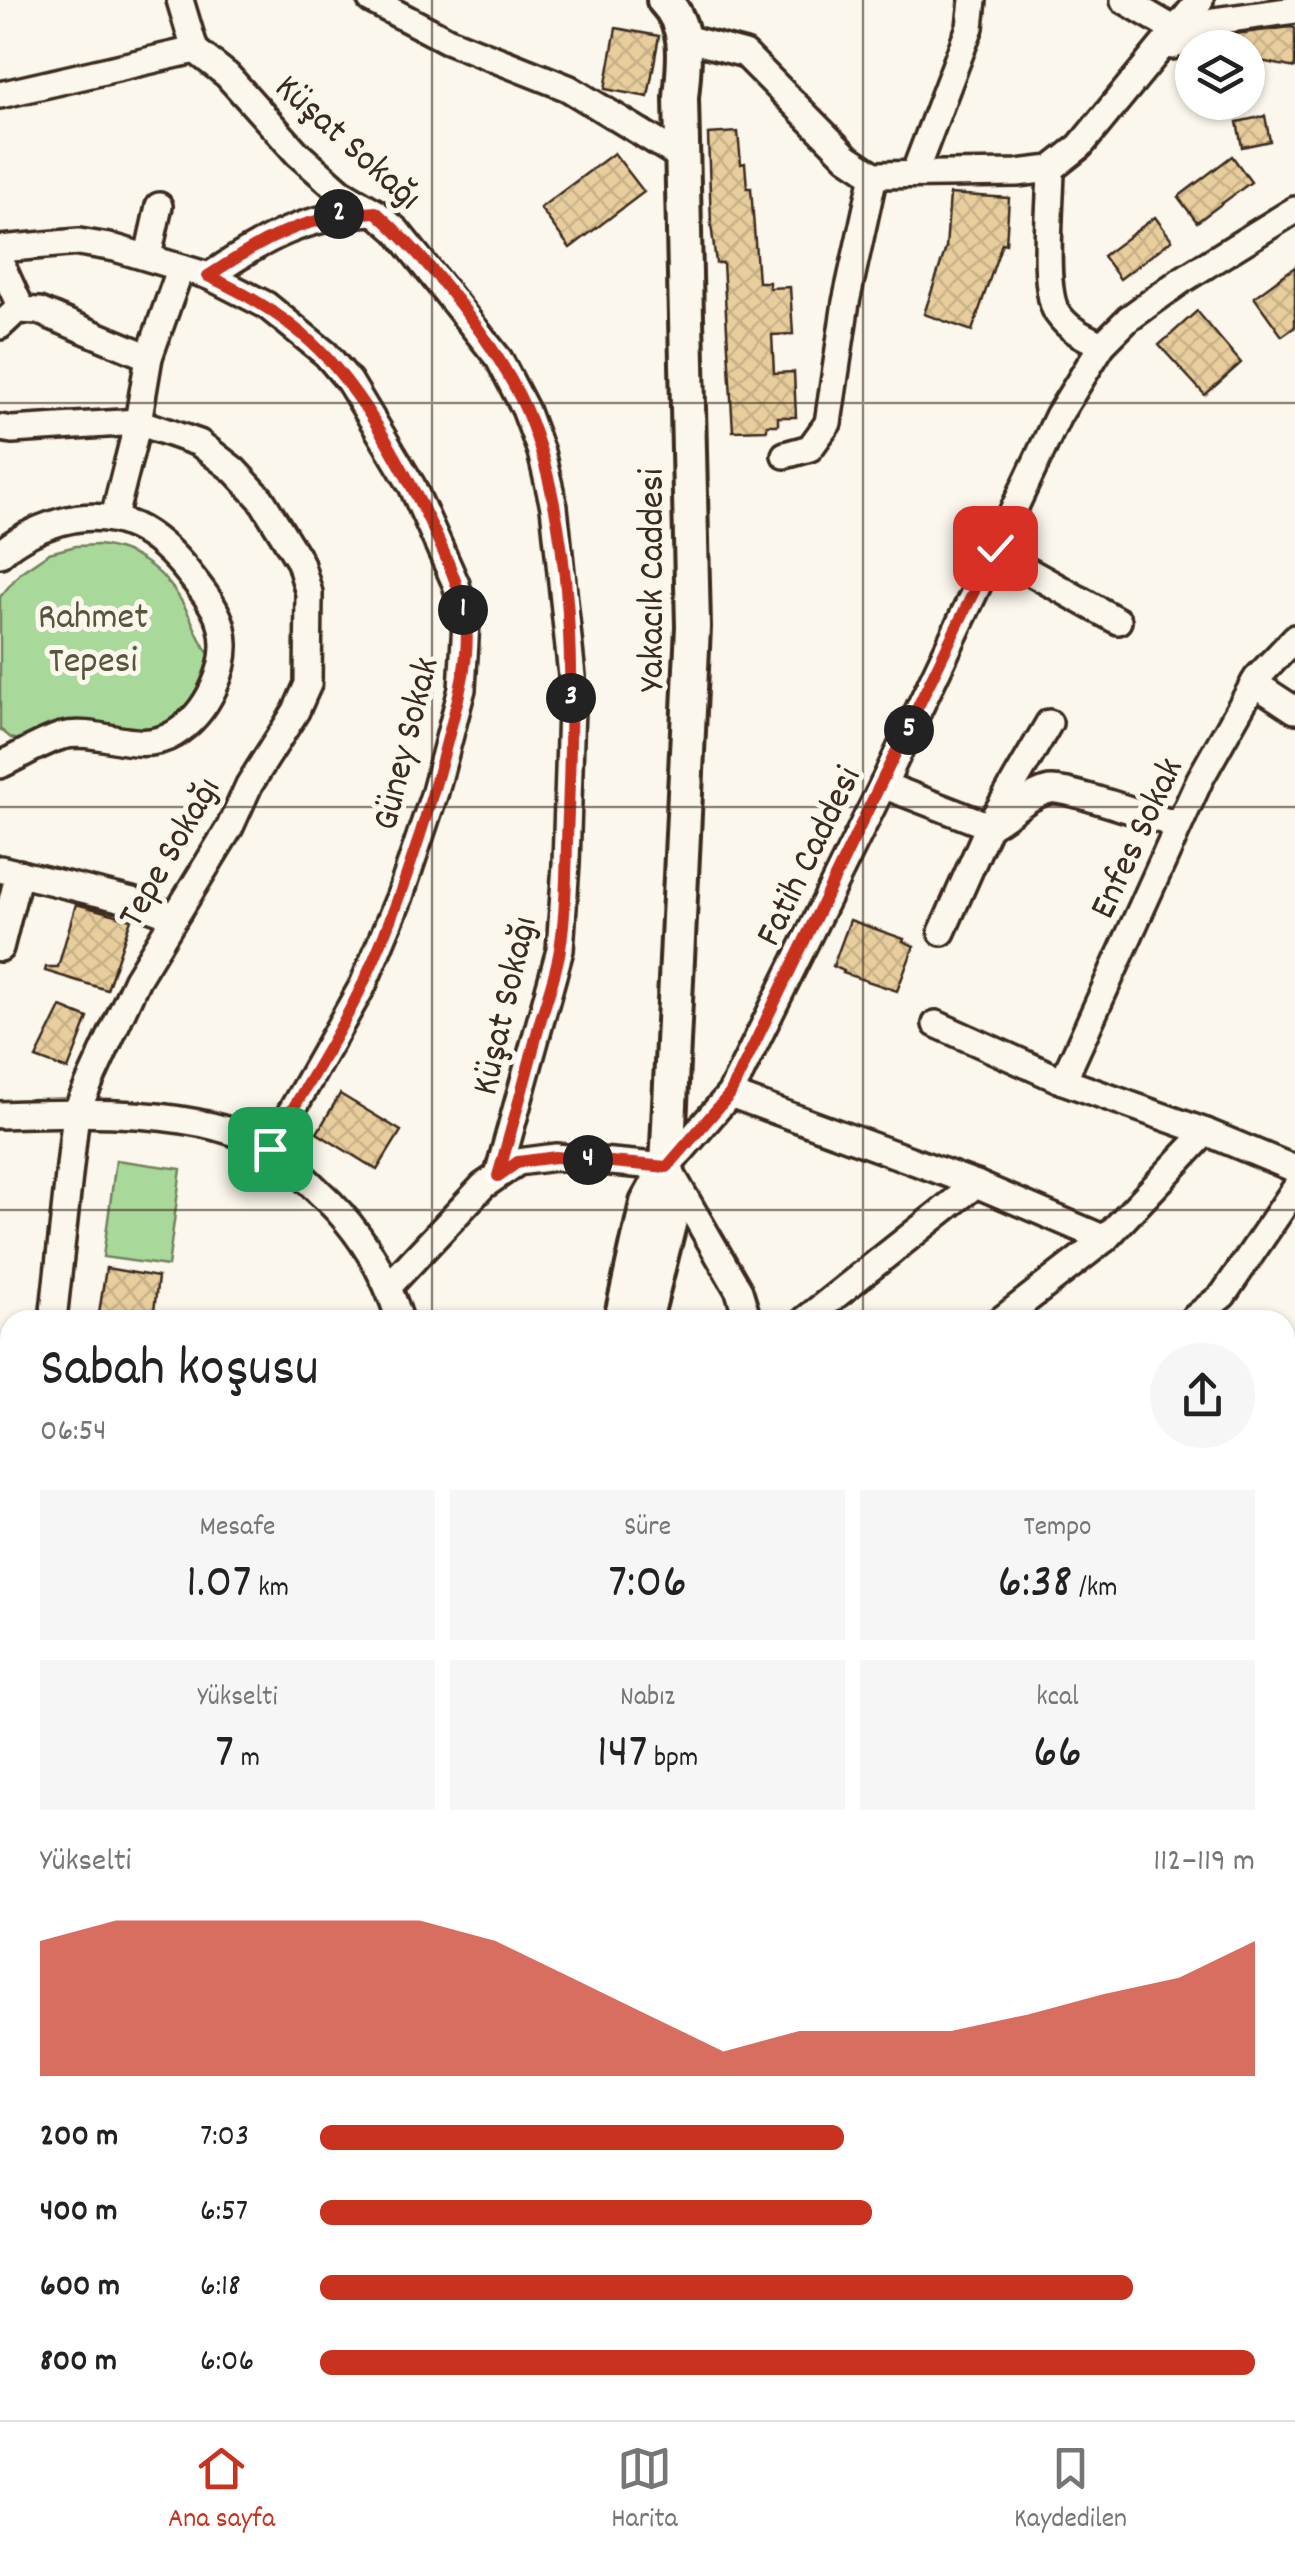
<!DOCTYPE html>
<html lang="tr">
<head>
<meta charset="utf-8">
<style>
	:root { --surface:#fff; --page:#f6f6f6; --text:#222; --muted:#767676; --line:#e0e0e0; --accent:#c8321e }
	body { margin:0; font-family:Dekko,sans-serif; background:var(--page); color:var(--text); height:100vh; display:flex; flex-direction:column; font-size:38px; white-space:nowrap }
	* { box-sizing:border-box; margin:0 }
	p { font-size:32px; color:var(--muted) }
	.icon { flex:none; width:55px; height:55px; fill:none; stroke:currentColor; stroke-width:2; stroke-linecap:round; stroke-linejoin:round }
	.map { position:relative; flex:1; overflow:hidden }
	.sheet { position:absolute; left:0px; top:1310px; width:1295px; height:1110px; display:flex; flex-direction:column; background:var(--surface); border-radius:30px 30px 0 0; box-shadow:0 2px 8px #0004 }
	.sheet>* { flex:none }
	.buttons { position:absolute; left:1175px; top:30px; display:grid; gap:20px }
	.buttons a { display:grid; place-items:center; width:90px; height:90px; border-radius:50%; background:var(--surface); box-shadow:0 2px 8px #0004; font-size:50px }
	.pin { position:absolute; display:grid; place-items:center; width:85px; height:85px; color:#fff; margin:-42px; border-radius:20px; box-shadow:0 5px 15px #0006 }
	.km { position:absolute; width:50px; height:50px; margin:-25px; border-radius:50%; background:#222; color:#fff; font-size:28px; line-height:50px; text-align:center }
	.round { display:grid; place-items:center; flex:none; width:105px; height:105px; border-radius:52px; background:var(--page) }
	.summary { display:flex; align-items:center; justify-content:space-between; height:170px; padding:0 40px }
	h1 { font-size:55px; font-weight:600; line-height:75px }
	.metrics { display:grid; grid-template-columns:repeat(3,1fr); gap:15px; height:170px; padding:10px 40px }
	.metrics div { display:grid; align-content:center; border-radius:0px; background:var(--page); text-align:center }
	.metrics b { font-size:50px; font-weight:600 }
	.metrics small { font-size:28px; font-weight:400 }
	.metrics p { font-size:28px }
	.chart { height:280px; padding:20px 40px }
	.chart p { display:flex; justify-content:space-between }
	.chart svg { width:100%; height:180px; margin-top:10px; fill:var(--accent); opacity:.7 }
	ul { padding:0 40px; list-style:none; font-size:32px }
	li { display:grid; grid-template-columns:160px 120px 1fr; align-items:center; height:75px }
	li i { height:25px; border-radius:12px; background:var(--accent) }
	.tab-bar { display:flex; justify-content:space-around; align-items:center; height:140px; border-top:2px solid var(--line); background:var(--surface); font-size:28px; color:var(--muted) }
	.tab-bar a { display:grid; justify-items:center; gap:5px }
	.tab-bar .on { color:var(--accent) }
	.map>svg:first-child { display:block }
	.grass { fill:url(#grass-dots); stroke:#72825c; stroke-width:2.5 }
	.green { fill:#a9d99a; stroke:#72825c; stroke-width:2.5 }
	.building { fill:url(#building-cross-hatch); stroke:#3b2a1e; stroke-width:2.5 }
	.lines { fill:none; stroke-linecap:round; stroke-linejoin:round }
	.minor-casing { stroke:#3b2a1e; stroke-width:32 }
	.major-casing { stroke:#3b2a1e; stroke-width:40 }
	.minor { stroke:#fbf7ec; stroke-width:25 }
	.major { stroke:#fbf7ec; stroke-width:32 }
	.route-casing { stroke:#fff; stroke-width:20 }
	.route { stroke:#c8321e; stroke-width:12 }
	.grid { fill:none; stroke:#3b2a1e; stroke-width:2.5; stroke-opacity:0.55 }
	.labels { text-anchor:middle; stroke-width:10; stroke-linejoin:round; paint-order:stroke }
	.street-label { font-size:38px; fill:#3b2a1e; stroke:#fbf7ec }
	.park-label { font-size:38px; fill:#56563d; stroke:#fbf7ec }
</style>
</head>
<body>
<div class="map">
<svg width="1295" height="2420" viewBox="0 0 1295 2420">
	<defs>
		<pattern id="grass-dots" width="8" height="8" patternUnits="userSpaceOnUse" patternTransform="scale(2.5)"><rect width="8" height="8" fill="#a9d99a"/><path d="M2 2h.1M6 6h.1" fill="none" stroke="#92ba84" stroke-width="1.8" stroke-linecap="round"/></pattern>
		<pattern id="building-cross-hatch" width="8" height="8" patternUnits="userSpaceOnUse" patternTransform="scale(2.5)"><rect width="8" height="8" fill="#e8ce9d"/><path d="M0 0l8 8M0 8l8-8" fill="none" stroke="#c8b187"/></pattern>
	</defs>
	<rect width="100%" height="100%" fill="#fbf7ec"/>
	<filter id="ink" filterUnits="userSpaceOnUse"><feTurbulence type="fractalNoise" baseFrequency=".01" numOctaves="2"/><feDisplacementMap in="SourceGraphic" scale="20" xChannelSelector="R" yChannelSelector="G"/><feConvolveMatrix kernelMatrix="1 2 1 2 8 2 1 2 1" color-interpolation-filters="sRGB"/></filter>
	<g filter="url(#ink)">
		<polygon class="grass" points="10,2029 10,2205 0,2220 0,2030"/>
		<g class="green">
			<path d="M98 545C140 550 169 575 188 613 196 628 198 640 209 654 202 682 187 719 158 733 141 741 55 741 30 743L11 738 0 729V597L21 572 49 553 76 546Z"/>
			<polygon points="116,1160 181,1169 168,1266 103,1257"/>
		</g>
		<g class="building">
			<polygon points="1291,27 1295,28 1295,68 1261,61 1248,69 1248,48 1219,48 1237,37 1235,34"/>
			<polygon points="616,28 659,36 648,97 605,89"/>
			<polygon points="1265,116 1270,141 1242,147 1237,122"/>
			<polygon points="738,132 741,164 745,163 747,188 751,188 758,282 769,282 769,288 790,287 793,334 772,335 774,373 794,372 796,417 778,417 778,425 767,425 767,430 733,431 723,263 716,263 711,224 708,134"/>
			<polygon points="614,153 644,192 570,248 540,208"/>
			<polygon points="1232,156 1251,182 1197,222 1178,197"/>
			<polygon points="950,194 1009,198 1006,244 1002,243 972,331 924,314 946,248"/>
			<polygon points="1155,217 1172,240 1120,279 1103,256"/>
			<polygon points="1295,267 1295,327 1282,336 1254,297"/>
			<polygon points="1197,311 1241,363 1205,395 1159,345"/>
			<polygon points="76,904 131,919 107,990 45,971 46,967 58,967"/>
			<polygon points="850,920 904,939 903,941 914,946 897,991 843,973 844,971 833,966"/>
			<polygon points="61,1007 88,1018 68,1070 36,1058"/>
			<polygon points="340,1094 401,1131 377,1170 317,1133"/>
			<polygon points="106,1268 158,1277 153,1320 98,1320"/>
		</g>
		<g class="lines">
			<defs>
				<g id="minor">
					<polyline points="180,0 195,50"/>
					<polyline points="371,0 447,40 568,88 683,158"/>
					<polyline points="1124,0 1177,31"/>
					<polyline points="685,38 745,54 847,157 874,175 1017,173 1051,169 1080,146 1200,0"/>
					<polyline points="1172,46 1214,21 1295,10"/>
					<polyline points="0,95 195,50 227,75 298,154 341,192 375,212 397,231 499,359 525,409 541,452 554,507 572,676 566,864 560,950 498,1175"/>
					<path d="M1051 169C1051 200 1041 292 1058 314 1069 330 1085 337 1102 345"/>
					<polyline points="914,174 970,27 973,0"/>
					<polyline points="0,249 79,242 115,248 209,276 266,305 326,354 349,381 412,486 456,584 466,622 462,689 435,792 400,896 363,985 270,1149"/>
					<polyline points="148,256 159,206"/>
					<polyline points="0,262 21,308"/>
					<path d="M209 276C268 237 303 216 375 212"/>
					<polyline points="0,326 17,310 39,311 149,357"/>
					<polyline points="0,428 12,430 138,422 199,443 234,470 261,499 300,562 309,593 308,684 296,711 249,785 230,827 137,979 76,1112 53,1320"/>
					<polyline points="785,455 810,448 828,423 846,302 874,175"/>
					<polyline points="114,517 138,422 149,357 180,270"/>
					<polyline points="995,548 1021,567 1118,621"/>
					<path d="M0 554C17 538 37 529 60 522 117 506 156 531 191 576 202 590 218 610 222 628 231 666 207 714 174 734 138 756 100 727 62 736 41 742 20 756 0 765"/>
					<polyline points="1254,683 1295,710"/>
					<path d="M883 785 989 826C1009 816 1027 795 1050 790 1066 787 1156 819 1178 825"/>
					<polyline points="0,869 132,901 174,916"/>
					<polyline points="942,932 989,826 1049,723"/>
					<polyline points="0,948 19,873"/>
					<polyline points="936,1024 1063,1081 1206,1132 1295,1169"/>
					<polyline points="1063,1081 1200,779 1257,678 1295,638"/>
					<polyline points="730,1094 976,1184 1105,1239"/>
					<path d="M0 1115C75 1112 209 1107 272 1151 289 1162 304 1178 319 1192 358 1227 384 1270 400 1320"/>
					<polyline points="667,1167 730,1094 883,785 1058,416 1102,345 1128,319 1182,280 1295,210"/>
					<polyline points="672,1175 739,1291 748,1320"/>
					<polyline points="389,1286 483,1186 518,1162 556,1157 667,1167"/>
					<polyline points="805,1320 976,1184"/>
					<polyline points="1001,1320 1105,1239 1206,1132"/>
					<polyline points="1192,1320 1223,1295 1295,1189"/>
					<polyline points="1285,1408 1295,1396"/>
					<polyline points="1285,1458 1295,1470"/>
					<polyline points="0,1504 10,1508"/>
					<polyline points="0,1646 10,1650"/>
					<polyline points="1285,1648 1295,1659"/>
					<polyline points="2,1746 10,1689"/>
					<polyline points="0,1813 10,1822"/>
					<polyline points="1285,1843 1295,1856"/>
					<polyline points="0,1884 10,1882"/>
					<polyline points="0,2013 10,2012"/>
					<polyline points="1285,2031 1295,2041"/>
					<polyline points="1285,2372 1295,2382"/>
					<polyline points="451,2410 474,2420"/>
					<polyline points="962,2410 965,2420"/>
					<polyline points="1062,2410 1067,2420"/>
					<polyline points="1198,2410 1208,2420"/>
					<polyline points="0,2412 10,2385"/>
					<polyline points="356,2420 365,2410"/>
				</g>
				<g id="major">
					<polyline points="621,1320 647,1203 667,1167"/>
					<path d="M645 1320 673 1208 667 1167 693 627 681 98C684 62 691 28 664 0"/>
					<polyline points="0,2283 10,2266"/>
					<polyline points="0,2336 10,2322"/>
					<polyline points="707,2410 720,2420"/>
					<polyline points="745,2410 758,2420"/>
				</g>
			</defs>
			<use href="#minor" class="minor-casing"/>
			<use href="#major" class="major-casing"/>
			<use href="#minor" class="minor"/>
			<use href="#major" class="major"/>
		</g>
	</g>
	<g class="lines" filter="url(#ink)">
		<defs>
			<path id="route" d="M270 1149C300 1094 336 1041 363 984 400 904 427 819 449 734 458 698 470 660 466 622 461 578 417 495 395 456 345 367 302 319 208 276 268 237 303 216 376 212 429 260 497 344 526 410 576 529 573 686 568 813 566 858 567 905 560 949 556 974 547 998 540 1022 527 1073 513 1124 498 1176L518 1162 556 1157 667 1167 730 1094 995 548"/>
		</defs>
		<use href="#route" class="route-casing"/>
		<use href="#route" class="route"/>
	</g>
	<path class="grid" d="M432 0V1320M863 0V1320M0 403H1295M0 807H1295M0 1210H1295M0 1613H10M1285 1613H1295M0 2017H10M1285 2017H1295M432 2410V2420M863 2410V2420"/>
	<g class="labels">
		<g class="street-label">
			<text transform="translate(350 140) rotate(42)" y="13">Küşat Sokağı</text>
			<text transform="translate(649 580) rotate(-90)" y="13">Yakacık Caddesi</text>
			<text transform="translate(403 743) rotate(-76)" y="13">Güney Sokak</text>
			<text transform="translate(1134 837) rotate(-65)" y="13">Enfes Sokak</text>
			<text transform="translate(167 851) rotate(-60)" y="13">Tepe Sokağı</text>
			<text transform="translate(806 855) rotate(-64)" y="13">Fatih Caddesi</text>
			<text transform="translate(502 1005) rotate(-77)" y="13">Küşat Sokağı</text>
		</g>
		<g class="park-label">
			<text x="93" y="627">Rahmet<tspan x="93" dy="44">Tepesi</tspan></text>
		</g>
	</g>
</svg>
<div class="buttons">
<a><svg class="icon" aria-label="layers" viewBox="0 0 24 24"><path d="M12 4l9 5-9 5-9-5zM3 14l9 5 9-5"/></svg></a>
</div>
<div class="pin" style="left:270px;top:1149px;background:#1e9e55"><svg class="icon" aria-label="arrive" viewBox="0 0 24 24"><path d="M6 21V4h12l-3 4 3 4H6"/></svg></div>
<div class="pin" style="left:995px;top:548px;background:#d93025"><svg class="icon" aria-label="check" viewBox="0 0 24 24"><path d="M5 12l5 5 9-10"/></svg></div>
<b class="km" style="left:463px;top:610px">1</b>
<b class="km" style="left:339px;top:214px">2</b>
<b class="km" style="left:571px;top:698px">3</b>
<b class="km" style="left:588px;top:1160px">4</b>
<b class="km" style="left:909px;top:730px">5</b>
<section class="sheet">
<div class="summary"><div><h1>Sabah koşusu</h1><p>06:54</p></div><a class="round"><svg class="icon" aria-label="share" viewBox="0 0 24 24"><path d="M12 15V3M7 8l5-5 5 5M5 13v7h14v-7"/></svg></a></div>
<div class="metrics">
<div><p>Mesafe</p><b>1.07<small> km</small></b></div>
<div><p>Süre</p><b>7:06</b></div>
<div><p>Tempo</p><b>6:38<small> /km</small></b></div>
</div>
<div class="metrics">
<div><p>Yükselti</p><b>7<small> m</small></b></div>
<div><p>Nabız</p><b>147<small> bpm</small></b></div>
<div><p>kcal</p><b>66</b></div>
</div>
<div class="chart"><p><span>Yükselti</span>112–119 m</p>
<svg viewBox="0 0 160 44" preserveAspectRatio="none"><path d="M0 44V11L10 6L20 6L30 6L40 6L50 6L60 11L70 20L80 29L90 38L100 33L110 33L120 33L130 29L140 24L150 20L160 11V44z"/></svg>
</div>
<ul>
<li><b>200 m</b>7:03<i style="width:56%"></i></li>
<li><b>400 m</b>6:57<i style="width:59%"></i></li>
<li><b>600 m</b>6:18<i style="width:87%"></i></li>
<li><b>800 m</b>6:06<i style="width:100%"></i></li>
</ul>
</section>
</div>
<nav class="tab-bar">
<a class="on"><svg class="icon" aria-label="home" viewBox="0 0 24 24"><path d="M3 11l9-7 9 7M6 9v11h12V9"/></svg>Ana sayfa</a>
<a><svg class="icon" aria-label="map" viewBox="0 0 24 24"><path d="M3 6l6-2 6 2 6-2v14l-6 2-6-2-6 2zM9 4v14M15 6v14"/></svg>Harita</a>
<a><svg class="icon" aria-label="saved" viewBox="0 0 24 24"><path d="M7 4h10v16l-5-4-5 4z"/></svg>Kaydedilen</a>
</nav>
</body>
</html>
